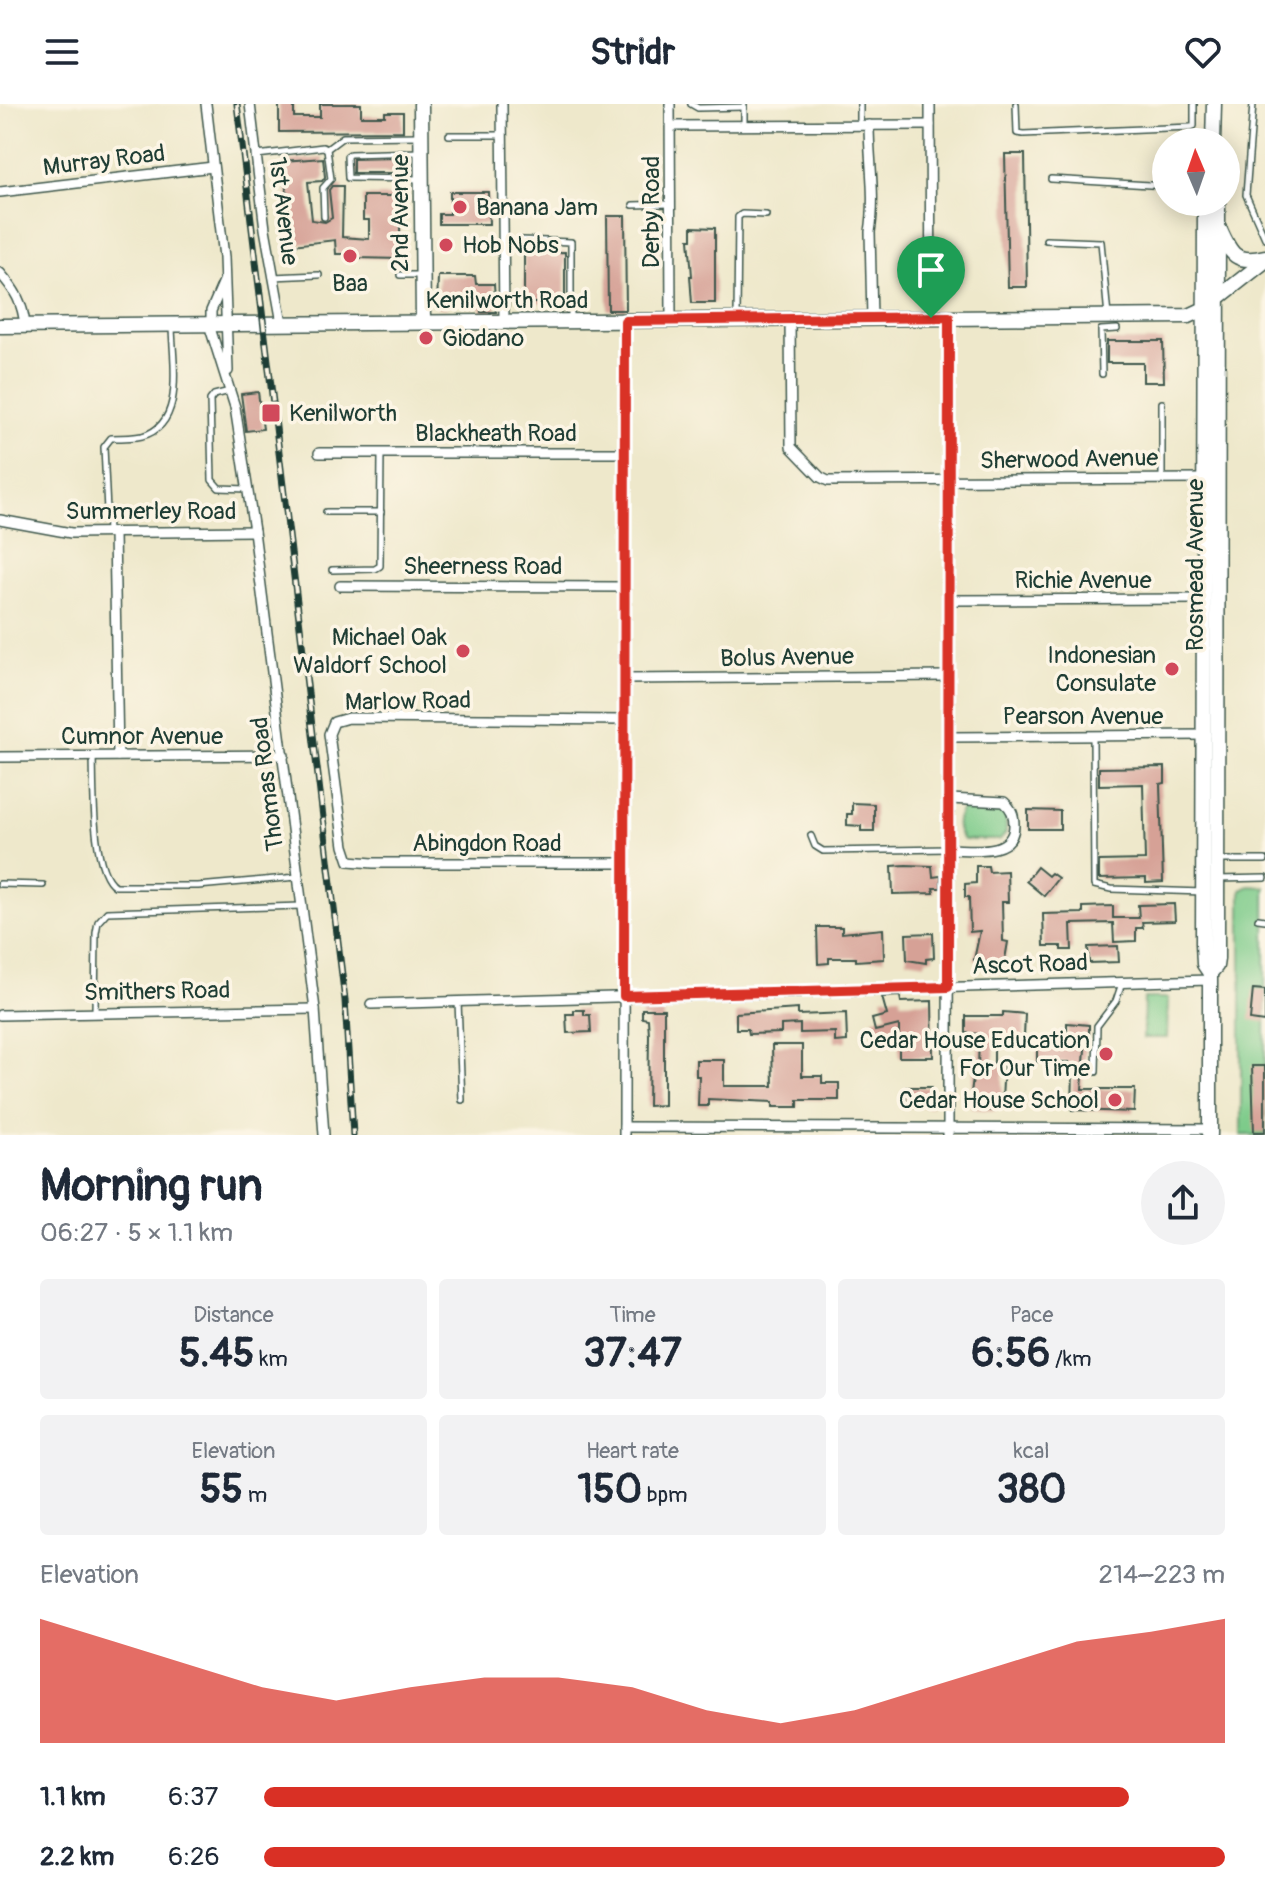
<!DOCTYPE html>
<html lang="en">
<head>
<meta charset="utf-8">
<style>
	:root { --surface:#fff; --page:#f2f2f3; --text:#1f2937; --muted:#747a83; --accent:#d93025 }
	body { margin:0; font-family:Pangolin,sans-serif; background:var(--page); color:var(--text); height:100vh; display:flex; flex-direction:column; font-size:30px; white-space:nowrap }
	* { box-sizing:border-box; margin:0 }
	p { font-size:26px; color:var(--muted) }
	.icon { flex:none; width:44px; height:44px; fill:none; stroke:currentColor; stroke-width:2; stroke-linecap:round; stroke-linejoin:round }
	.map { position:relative; height:1031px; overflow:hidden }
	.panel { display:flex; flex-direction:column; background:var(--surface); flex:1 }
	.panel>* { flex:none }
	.needle { width:52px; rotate:358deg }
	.tools { position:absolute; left:1152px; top:24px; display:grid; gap:16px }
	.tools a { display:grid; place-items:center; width:88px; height:88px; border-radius:50%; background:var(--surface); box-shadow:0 4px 20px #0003; font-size:40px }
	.pin { position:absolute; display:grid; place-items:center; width:68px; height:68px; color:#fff; margin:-82px -34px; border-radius:50% 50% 50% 0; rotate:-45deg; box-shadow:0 0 8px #0007 }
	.pin .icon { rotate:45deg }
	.round { display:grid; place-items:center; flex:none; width:84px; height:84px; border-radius:42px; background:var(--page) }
	.head { display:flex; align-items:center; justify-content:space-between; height:136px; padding:0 40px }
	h1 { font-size:44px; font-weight:700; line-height:60px }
	.stats { display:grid; grid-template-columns:repeat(3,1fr); gap:12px; height:136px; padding:8px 40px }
	.stats div { display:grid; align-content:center; border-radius:8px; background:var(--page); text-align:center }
	.stats b { font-size:40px; font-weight:700 }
	.stats small { font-size:22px; font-weight:400 }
	.stats p { font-size:22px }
	.chart { height:224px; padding:16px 40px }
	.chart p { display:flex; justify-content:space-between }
	.chart svg { width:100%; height:144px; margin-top:8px; fill:var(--accent); opacity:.7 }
	ul { padding:0 40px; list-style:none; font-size:26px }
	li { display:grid; grid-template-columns:128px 96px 1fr; align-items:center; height:60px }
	li i { height:20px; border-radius:10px; background:var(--accent) }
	header { display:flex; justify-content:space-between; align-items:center; height:104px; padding:0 40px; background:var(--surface); font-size:36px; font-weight:700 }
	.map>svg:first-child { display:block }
	.green { fill:#7dcb8a; stroke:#4e845f; stroke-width:2 }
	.building { fill:#d6a196 }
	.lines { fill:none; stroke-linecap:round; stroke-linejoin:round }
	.lane-casing { stroke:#3e574b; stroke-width:8 }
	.street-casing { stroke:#3e574b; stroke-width:12 }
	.secondary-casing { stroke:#3e574b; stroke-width:17 }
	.lane { stroke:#fff; stroke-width:5 }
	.street { stroke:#fff; stroke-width:9 }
	.secondary { stroke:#fff; stroke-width:14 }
	.rail-casing { stroke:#1f3d34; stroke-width:7 }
	.rail { stroke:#fcf5e5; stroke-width:4; stroke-dasharray:12; stroke-linecap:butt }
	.route-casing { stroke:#fff; stroke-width:16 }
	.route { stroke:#d93025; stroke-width:10 }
	.poi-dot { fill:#d1495b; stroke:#fcf5e5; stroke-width:3 }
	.labels { text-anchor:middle; stroke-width:7; stroke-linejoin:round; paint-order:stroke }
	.street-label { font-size:24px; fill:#1f3d34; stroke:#fcf5e5 }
	.poi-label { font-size:24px; fill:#1f3d34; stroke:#fcf5e5; text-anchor:start }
</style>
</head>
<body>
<header><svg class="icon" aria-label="menu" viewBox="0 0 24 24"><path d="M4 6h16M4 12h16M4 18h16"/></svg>Stridr<svg class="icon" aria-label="heart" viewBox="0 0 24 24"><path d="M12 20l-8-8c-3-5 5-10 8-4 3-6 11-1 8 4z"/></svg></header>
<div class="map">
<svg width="1265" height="1031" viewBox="0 0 1265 1031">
	<rect width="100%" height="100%" fill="#fcf5e5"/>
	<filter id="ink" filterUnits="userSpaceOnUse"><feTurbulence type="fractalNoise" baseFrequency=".0125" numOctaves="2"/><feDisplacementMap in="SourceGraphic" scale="16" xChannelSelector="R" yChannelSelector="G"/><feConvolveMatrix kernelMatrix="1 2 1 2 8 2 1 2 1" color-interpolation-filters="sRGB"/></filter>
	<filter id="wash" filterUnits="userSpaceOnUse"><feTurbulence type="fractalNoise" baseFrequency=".006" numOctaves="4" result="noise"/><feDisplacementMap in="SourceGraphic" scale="32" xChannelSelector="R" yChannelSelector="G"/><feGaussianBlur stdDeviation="1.8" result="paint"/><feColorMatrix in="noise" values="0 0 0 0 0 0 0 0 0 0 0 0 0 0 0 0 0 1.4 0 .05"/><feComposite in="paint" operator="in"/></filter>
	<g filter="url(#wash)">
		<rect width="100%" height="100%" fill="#eee8cb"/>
		<g class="green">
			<path d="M963 703H999L1006 712V729L1000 736H963C954 724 955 715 963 703Z"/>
			<polygon points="1249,782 1265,783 1265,1031 1241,1031 1241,786"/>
			<polygon points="1144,894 1168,894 1167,934 1143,934"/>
		</g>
		<g id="blocks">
			<g class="building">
				<polygon points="279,0 294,0 294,13 320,13 320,0 361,0 361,12 385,12 385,8 403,8 403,27 279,28"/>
				<polygon points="1005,50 1025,50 1027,183 1008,183"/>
				<polygon points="323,54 325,73 322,77 308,78 312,116 325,118 332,114 329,86 332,82 343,82 342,133 369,135 369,116 363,116 363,92 399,92 401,155 356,154 348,153 348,150 336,150 335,136 293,141 283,57"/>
				<polygon points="399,54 399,69 353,69 353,55"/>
				<polygon points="450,88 488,88 489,120 439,120 439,110 450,110"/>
				<polygon points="607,112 625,112 626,206 608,206"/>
				<polygon points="692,123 715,124 715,199 692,199 690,172 692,172 689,135 692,135"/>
				<polygon points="565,148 565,199 524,199 524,149"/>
				<polygon points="438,172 475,172 476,180 494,180 496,208 481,208 481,203 467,203 467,198 447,198 447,204 437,204"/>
				<polygon points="1107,237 1163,237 1164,278 1143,278 1143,259 1107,259"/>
				<polygon points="258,288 263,325 246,327 241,290"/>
				<polygon points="1165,663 1165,679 1160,680 1163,778 1146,779 1146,774 1099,775 1099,757 1145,756 1143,680 1099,681 1099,664"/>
				<polygon points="852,699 874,700 874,727 861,727 861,722 847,721 847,710 852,710"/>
				<polygon points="1028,706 1060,707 1060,725 1028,725"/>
				<polygon points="906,761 932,762 933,773 941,772 941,784 933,784 934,789 893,790 892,762"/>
				<polygon points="976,762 988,762 989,768 1007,767 1008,798 1002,798 1003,837 1008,838 1004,861 974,856 980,827 970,828 969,793 965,793 965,780 976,779"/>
				<polygon points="1037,763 1048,772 1051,769 1058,774 1044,792 1026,777"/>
				<polygon points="1174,800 1175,817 1142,818 1143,824 1136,824 1136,837 1114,838 1113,819 1071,820 1072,846 1061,846 1061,842 1044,842 1043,810 1083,809 1083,803 1113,802 1113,814 1139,814 1138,801"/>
				<polygon points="817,823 842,823 842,829 883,825 884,855 856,857 856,854 829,854 829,859 818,860"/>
				<polygon points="933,829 934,854 926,855 926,859 907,856 906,830"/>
				<polygon points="1118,842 1119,858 1089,859 1088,843"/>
				<polygon points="1253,885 1265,886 1265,918 1250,916"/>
				<polygon points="900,892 901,898 932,897 933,953 899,953 899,921 875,927 872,915 887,911 882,893"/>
				<polygon points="642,905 664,905 664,1001 648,1002 649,931 648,915 642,914"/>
				<polygon points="798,905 798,911 846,909 847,937 835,938 835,928 800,929 800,920 781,921 781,929 749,930 748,925 736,925 736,909"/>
				<polygon points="574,906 584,906 584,911 590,911 591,928 567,929 566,910 574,910"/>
				<polygon points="1003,908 1025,910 1024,933 1012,933 1012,941 994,940 994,959 1004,959 1002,996 996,996 996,1007 975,1005 971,1003 971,989 974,966 978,966 979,930 966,929 966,912 1003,912"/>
				<polygon points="1067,919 1089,921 1089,932 1086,932 1082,985 1135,985 1134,1008 1072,1006 1073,965 1069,965 1069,958 1037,958 1037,937 1067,935"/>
				<polygon points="772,941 802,941 802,972 822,972 822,979 839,979 839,996 798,996 798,1003 773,1003 773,998 708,995 708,1002 698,1002 699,972 696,972 696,956 724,956 724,982 773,982"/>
				<polygon points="1252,962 1265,962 1265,1028 1254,1028"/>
				<rect x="906" y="983" width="26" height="20"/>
			</g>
		</g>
	</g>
	<g filter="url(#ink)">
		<use href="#blocks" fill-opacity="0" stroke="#3e574b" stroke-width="2"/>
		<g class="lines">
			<defs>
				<g id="lane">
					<polyline points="691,0 698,4 744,3"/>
					<polyline points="860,0 860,20"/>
					<polyline points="1016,0 1017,29 1023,30 1191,23 1194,22 1194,0"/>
					<polyline points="1253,0 1246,91 1265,134"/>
					<polyline points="744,22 744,1"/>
					<polyline points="449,31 503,31"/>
					<polyline points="420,48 350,50 347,52 348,74 421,75"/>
					<polyline points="257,51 323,43 327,45 343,33 419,32"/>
					<polyline points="1051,75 1166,82"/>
					<polyline points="633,101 670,100"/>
					<polyline points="324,113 323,84 331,75 327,45"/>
					<polyline points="522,136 571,138 571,216"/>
					<polyline points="1046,136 1101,138 1108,212"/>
					<polyline points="400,171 421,171"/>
					<polyline points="272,173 319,171"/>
					<polyline points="737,215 738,113 742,110 766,111"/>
					<polyline points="1102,270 1101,226 1117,225"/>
					<polyline points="230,287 214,291 210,296 212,376 219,384 247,385"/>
					<polyline points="1162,299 1162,373"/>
					<polyline points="326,408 381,408"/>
					<path d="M108 428 104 343 111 334C121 334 133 334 142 332 187 320 172 255 172 221"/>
					<polyline points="332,466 375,465 380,462 381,349"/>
					<polyline points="1093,633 1094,781 1111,785 1203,788"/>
					<path d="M93 652C94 680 91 767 115 782H198L297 773"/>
					<polyline points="811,732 815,742 823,747 949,745"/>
					<polyline points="1220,756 1265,756"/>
					<polyline points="1218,775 1265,774"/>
					<polyline points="0,780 43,781"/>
					<polyline points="1258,815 1265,816"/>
					<polyline points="458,898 462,996"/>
					<polyline points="95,908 96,829 98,818 107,808 301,802"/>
					<polyline points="1096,968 1097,922 1116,897 1122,879"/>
				</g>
				<g id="street">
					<polyline points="206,0 224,153 228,267"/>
					<polyline points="250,0 265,125 282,219"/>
					<polyline points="502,0 504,218"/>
					<polyline points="670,0 671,216"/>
					<polyline points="930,0 931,214"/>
					<path d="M869 21C869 58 876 92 870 128L872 214"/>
					<polyline points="671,22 930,21"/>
					<polyline points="0,88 213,63"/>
					<path d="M0 169C15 186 23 199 25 222"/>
					<polyline points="224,177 211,207 211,227 235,303 254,427 315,905 324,1031"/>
					<polyline points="790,214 791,343 820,373 828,377 1203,375"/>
					<polyline points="319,349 625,349"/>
					<polyline points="0,416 71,429 254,427"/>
					<polyline points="114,429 118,652"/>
					<polyline points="340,482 625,483"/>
					<polyline points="949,496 1206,495"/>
					<polyline points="625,575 949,572"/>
					<polyline points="949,633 1206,631"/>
					<polyline points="0,653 284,651"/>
					<path d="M949 745C971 745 1014 753 1014 721 1014 711 1012 705 1004 698L950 695"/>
					<polyline points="624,759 373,759 349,757 344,742 329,630 334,618 348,614 625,616"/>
					<polyline points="371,900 1210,876"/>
					<polyline points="0,911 315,905"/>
					<polyline points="624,1023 1210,1025"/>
					<polyline points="624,1031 625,217"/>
					<polyline points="948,1031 949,213"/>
				</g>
				<g id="secondary">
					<polyline points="421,0 423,218"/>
					<polyline points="1213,38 1214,0"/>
					<polyline points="1205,98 1203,839 1204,860 1210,869 1210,1031"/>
					<path d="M1220 126C1231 151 1236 160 1265 153"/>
					<polyline points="0,222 1189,212 1204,205 1265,157"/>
					<polyline points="1210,869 1216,862 1217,855 1218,98"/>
				</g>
			</defs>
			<use href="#lane" class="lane-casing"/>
			<use href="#street" class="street-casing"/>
			<use href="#secondary" class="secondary-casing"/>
			<use href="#lane" class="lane"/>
			<use href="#street" class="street"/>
			<use href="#secondary" class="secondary"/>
			<defs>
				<polyline id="rail" points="237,0 345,896 353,1031"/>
			</defs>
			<use href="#rail" class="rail-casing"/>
			<use href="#rail" class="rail"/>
		</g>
	</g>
	<g class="lines" filter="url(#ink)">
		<defs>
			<polygon id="route" points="949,213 948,883 624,892 625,217"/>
		</defs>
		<use href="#route" class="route-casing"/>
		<use href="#route" class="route"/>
	</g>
	<g class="poi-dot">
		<circle cx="460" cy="103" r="8"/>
		<circle cx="446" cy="141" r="8"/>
		<circle cx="350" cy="152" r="8"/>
		<circle cx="426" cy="234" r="8"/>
		<rect x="261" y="299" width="20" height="20" rx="4"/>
		<circle cx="463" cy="547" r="8"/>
		<circle cx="1172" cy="565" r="8"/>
		<circle cx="1106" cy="950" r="8"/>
		<circle cx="1115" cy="996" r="8"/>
	</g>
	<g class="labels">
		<g class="street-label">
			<text transform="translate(104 56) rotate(-7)" y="8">Murray Road</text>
			<text transform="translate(284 107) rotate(83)" y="8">1st Avenue</text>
			<text transform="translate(651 108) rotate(-90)" y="8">Derby Road</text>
			<text transform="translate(400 109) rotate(-90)" y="8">2nd Avenue</text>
			<text x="507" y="204">Kenilworth Road</text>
			<text x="496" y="337">Blackheath Road</text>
			<text transform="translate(1069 355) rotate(-1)" y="8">Sherwood Avenue</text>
			<text x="151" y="415">Summerley Road</text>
			<text transform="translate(1195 461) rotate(-90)" y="8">Rosmead Avenue</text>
			<text x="483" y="470">Sheerness Road</text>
			<text x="1083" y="484">Richie Avenue</text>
			<text transform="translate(787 553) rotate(-1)" y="8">Bolus Avenue</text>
			<text transform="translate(408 597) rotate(-1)" y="8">Marlow Road</text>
			<text x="1083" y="620">Pearson Avenue</text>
			<text x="142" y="640">Cumnor Avenue</text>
			<text transform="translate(267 680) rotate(-97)" y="8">Thomas Road</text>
			<text x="487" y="747">Abingdon Road</text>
			<text transform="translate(1030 860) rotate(-2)" y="8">Ascot Road</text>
			<text transform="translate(157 887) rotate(-1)" y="8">Smithers Road</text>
		</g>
		<g class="poi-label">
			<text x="476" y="111">Banana Jam</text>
			<text x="462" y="149">Hob Nobs</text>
			<text x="350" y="187" text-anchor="middle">Baa</text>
			<text x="442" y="242">Giodano</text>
			<text x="289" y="317">Kenilworth</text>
			<text x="447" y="541" text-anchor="end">Michael Oak<tspan x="447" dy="28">Waldorf School</tspan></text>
			<text x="1156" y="559" text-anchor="end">Indonesian<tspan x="1156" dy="28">Consulate</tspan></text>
			<text x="1090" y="944" text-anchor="end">Cedar House Education<tspan x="1090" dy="28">For Our Time</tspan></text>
			<text x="1099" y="1004" text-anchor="end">Cedar House School</text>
		</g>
	</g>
</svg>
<div class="tools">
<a><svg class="needle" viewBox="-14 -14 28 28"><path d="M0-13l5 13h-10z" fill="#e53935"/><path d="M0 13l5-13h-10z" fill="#747a83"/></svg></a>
</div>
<div class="pin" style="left:931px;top:214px;background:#1e9e55"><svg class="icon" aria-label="arrive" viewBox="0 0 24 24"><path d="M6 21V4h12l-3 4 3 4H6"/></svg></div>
</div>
<section class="panel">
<div class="head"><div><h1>Morning run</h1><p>06:27 · 5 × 1.1 km</p></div><a class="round"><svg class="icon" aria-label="share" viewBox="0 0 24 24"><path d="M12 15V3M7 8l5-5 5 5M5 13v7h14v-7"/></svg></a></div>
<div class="stats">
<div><p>Distance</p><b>5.45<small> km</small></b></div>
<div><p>Time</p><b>37:47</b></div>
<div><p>Pace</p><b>6:56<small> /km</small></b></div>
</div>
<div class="stats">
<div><p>Elevation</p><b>55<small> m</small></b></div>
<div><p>Heart rate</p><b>150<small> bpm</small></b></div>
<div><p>kcal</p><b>380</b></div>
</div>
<div class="chart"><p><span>Elevation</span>214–223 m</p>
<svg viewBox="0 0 160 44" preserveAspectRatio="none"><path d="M0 44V6L10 13L20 20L30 27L40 31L50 27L60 24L70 24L80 27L90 34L100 38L110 34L120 27L130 20L140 13L150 10L160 6V44z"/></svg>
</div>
<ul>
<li><b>1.1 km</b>6:37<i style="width:90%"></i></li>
<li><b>2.2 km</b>6:26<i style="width:100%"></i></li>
</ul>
</section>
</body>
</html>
